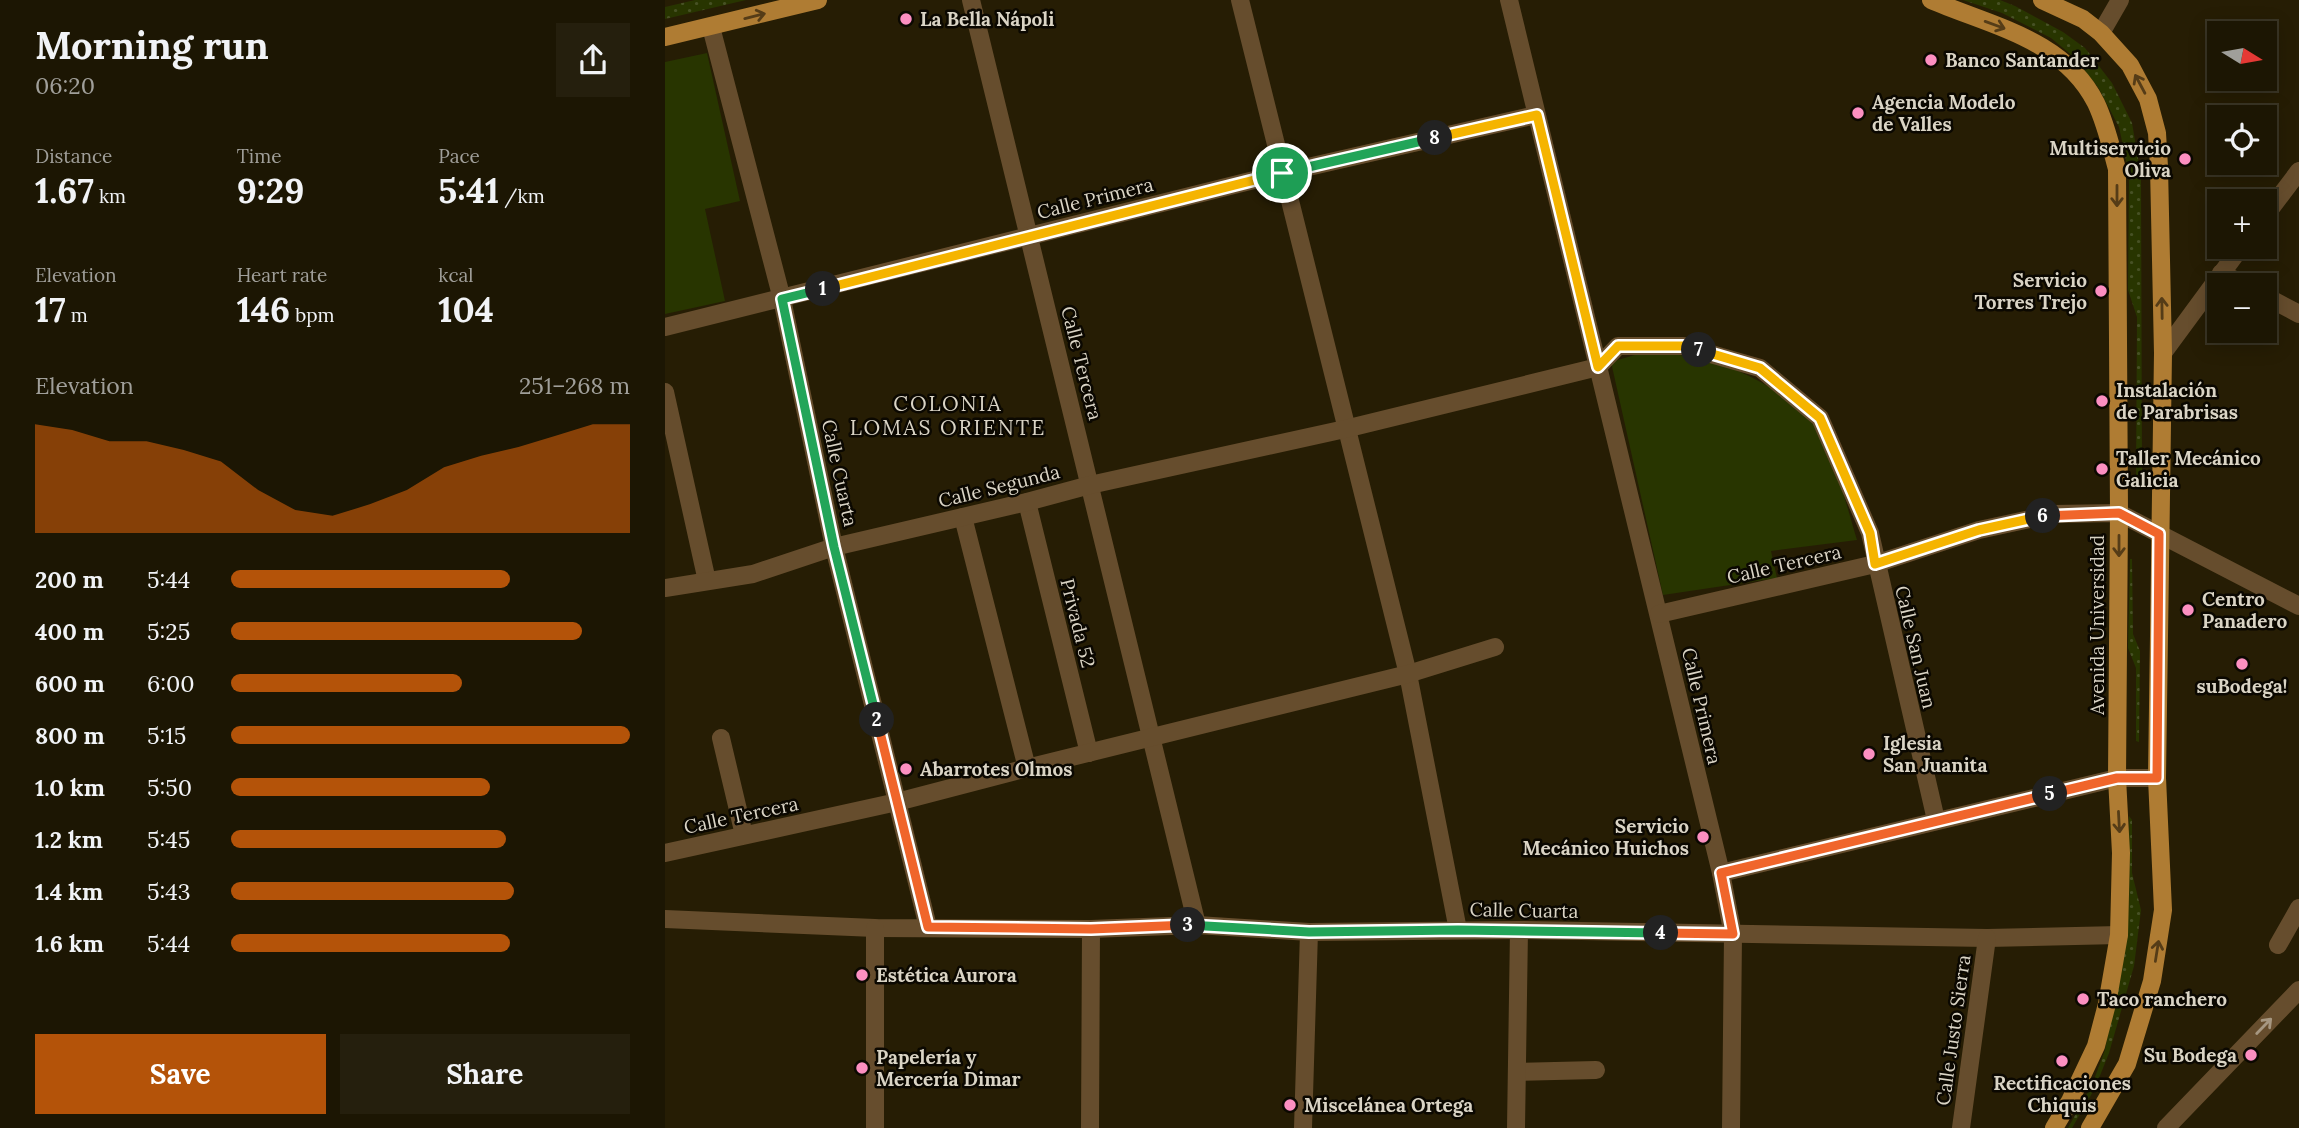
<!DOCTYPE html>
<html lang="en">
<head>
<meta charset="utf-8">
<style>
	:root { --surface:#1c1603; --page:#251f0d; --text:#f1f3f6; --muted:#a09f9a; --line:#3a3525; --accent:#b45309 }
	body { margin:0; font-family:Lora,serif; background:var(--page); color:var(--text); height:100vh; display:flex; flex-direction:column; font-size:26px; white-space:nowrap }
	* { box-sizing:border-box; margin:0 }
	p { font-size:23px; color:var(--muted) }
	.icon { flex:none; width:38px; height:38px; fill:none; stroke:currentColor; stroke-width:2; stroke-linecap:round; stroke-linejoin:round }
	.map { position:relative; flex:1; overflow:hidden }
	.side { display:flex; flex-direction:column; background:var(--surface); width:665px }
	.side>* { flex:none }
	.needle { width:46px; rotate:101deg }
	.fabs { position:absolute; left:1542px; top:21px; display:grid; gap:14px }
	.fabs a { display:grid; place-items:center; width:70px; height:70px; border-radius:0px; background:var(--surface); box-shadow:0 4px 18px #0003,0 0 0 2px var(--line); font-size:35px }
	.pin { position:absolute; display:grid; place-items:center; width:60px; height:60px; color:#fff; margin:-30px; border:4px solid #fff; border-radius:50%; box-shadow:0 2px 7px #0007 }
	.km { position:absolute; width:35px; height:35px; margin:-18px; border-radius:50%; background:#222; color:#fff; font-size:19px; line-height:35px; text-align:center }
	.round { display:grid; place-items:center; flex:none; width:74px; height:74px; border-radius:0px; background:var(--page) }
	.headline { display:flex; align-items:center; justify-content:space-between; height:119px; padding:0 35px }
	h1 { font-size:38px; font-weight:700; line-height:52px }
	.metrics { display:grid; grid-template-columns:repeat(3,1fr); gap:10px; height:119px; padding:7px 35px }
	.metrics div { display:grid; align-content:center }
	.metrics b { font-size:35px; font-weight:700 }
	.metrics small { font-size:19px; font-weight:400 }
	.metrics p { font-size:19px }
	.chart { height:196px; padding:14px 35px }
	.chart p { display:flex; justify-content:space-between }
	.chart svg { width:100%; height:126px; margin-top:7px; fill:var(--accent); opacity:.7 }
	.cta { display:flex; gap:14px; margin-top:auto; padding:14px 35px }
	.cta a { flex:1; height:80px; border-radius:0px; background:var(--accent); color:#fff; font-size:28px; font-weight:700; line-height:80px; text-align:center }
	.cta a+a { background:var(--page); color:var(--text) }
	ul { padding:0 35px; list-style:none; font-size:23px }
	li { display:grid; grid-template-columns:112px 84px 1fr; align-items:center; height:52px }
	li i { height:18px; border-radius:9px; background:var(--accent) }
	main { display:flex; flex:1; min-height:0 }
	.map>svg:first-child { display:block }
	.grass { fill:#283500 }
	.park { fill:url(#park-dots) }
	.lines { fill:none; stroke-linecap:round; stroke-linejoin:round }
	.minor { stroke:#664d2d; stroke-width:18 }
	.major { stroke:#af7c33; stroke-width:18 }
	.oneway { stroke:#553c17 }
	.oneway2 { stroke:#a69781 }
	.split-1-casing { stroke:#fff; stroke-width:14 }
	.split-2-casing { stroke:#fff; stroke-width:14 }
	.split-3-casing { stroke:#fff; stroke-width:14 }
	.split-4-casing { stroke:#fff; stroke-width:14 }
	.split-5-casing { stroke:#fff; stroke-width:14 }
	.split-6-casing { stroke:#fff; stroke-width:14 }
	.split-7-casing { stroke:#fff; stroke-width:14 }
	.split-8-casing { stroke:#fff; stroke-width:14 }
	.split-9-casing { stroke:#fff; stroke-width:14 }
	.split-1 { stroke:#f5b400; stroke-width:9 }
	.split-2 { stroke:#22a559; stroke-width:9 }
	.split-3 { stroke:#f0652b; stroke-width:9 }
	.split-4 { stroke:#22a559; stroke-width:9 }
	.split-5 { stroke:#f0652b; stroke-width:9 }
	.split-6 { stroke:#f0652b; stroke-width:9 }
	.split-7 { stroke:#f5b400; stroke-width:9 }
	.split-8 { stroke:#f5b400; stroke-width:9 }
	.split-9 { stroke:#22a559; stroke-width:9 }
	.poi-dot { fill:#fc8fc1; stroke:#0b0801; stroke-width:2.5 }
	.labels { text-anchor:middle; stroke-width:5; stroke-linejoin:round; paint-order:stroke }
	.poi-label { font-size:19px; font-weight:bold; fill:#dad4c5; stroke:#0b0801; text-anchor:start }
	.street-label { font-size:19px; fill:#dad4c5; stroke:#0b0801 }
	.neighbourhood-label { font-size:21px; letter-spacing:2px; fill:#dad4c5; stroke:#0b0801 }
</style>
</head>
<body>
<main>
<section class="side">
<div class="headline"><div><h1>Morning run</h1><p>06:20</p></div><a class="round"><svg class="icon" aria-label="share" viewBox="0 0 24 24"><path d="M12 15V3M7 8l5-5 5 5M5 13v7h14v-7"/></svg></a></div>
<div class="metrics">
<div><p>Distance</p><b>1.67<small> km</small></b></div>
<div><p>Time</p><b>9:29</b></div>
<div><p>Pace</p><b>5:41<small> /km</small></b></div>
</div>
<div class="metrics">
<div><p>Elevation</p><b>17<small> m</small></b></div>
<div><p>Heart rate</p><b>146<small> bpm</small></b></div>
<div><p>kcal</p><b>104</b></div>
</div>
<div class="chart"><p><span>Elevation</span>251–268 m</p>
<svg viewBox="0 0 160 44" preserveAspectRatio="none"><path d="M0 44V6L10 8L20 12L30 12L40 15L50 19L60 29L70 36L80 38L90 34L100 29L110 21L120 17L130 14L140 10L150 6L160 6V44z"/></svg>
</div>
<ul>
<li><b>200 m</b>5:44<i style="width:70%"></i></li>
<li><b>400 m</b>5:25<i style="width:88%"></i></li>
<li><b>600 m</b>6:00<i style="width:58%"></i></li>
<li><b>800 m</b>5:15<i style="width:100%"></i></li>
<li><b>1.0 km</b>5:50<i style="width:65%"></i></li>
<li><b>1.2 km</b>5:45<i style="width:69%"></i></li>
<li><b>1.4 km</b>5:43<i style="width:71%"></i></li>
<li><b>1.6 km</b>5:44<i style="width:70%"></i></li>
</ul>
<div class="cta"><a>Save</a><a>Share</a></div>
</section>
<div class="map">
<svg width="1634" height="1128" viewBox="0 0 1634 1128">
	<defs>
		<pattern id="park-dots" width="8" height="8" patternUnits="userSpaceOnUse" patternTransform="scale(1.75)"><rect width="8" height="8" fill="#283500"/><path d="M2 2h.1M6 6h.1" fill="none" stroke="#475124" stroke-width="1.8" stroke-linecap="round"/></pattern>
	</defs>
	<rect width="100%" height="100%" fill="#261d04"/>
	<g class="grass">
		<polygon points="42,53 75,201 40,209 60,301 0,314 0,62"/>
		<path d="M973 354C990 355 1010 353 1027 357 1068 364 1123 391 1148 424 1169 450 1182 508 1192 540L1106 551 1112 578 998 595 946 362Z"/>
	</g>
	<g class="park">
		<polygon points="30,0 81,0 0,19 0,7"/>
		<polygon points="1298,0 1335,0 1350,6 1398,32 1420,48 1447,83 1467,123 1476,176 1477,482 1477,485 1473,487 1471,483 1472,317 1463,290 1464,174 1454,127 1433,87 1409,57 1386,38 1337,13"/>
		<polygon points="1465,559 1467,559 1468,634 1475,651 1474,742 1471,741 1471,668 1463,648"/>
		<polygon points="1464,816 1467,820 1467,873 1476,910 1469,966 1444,1053 1430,1088 1407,1128 1403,1128 1427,1085 1440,1050 1463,920"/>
	</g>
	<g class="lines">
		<g class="minor">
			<polyline points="306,0 532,925"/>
			<polyline points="575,0 743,674 793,930"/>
			<polyline points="844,0 1056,873 1068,935 1066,1128"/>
			<polyline points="46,27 117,299 169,547 263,927"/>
			<polyline points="1436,33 1455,0"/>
			<polyline points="1600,216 1634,171"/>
			<polyline points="1556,273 1580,285"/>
			<polyline points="1600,296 1634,314"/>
			<polyline points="0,327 617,173 871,115"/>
			<polyline points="1498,353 1576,247"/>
			<polyline points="0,392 42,581"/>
			<polyline points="362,502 424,753"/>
			<polyline points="298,517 362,768"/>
			<polyline points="0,588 88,574 169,547 362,502 425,485 680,429 933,367 953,346 1018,346 1095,368 1155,418 1205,533 1271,820"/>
			<polyline points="994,614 1210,564 1314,530 1388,514 1454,513 1634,606"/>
			<polyline points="56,738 79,835"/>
			<polyline points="0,853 232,802 362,768 743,674 830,647"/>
			<polyline points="1056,873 1452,778 1492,778"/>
			<polyline points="0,919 210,928 426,929 532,925 644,932 854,930 1322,938 1454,935"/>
			<polyline points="1613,945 1634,908"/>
			<polyline points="852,1072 931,1070"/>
			<polyline points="210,1128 210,928"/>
			<polyline points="425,1128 426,929"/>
			<polyline points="638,1128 644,932"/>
			<polyline points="851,1128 854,930"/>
			<polyline points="1296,1128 1322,938"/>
			<polyline points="1501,1128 1634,990"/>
		</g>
		<g class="major">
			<path d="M1266 0C1326 26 1399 39 1431 103 1441 124 1446 147 1452 169L1454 513 1452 778 1456 853 1454 935 1442 1004 1431 1046 1405 1101 1389 1128"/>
			<polyline points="1377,0 1418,19 1436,33 1465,65 1483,99 1492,133 1494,167 1498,353 1492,778 1498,910 1487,981 1462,1064 1425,1128"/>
			<polyline points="0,37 153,0"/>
		</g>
	</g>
	<defs><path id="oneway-shaft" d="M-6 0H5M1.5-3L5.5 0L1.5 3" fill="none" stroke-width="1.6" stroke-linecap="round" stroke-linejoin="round" transform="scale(1.75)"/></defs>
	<g class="oneway">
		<use href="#oneway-shaft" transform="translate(90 16) rotate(-14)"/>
		<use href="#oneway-shaft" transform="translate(1330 25) rotate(20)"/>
		<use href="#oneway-shaft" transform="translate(1475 84) rotate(-118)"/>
		<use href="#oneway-shaft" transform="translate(1452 196) rotate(90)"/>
		<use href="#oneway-shaft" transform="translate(1497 308) rotate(-91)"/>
		<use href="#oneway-shaft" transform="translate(1454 546) rotate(90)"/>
		<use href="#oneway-shaft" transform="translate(1454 822) rotate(87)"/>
		<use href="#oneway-shaft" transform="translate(1492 951) rotate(-81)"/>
	</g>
	<use class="oneway2" href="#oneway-shaft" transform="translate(1599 1026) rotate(-46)"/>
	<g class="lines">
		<defs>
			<polyline id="split-1" points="158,289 617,173"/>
			<polyline id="split-2" points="158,289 117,299 169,547 212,720"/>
			<polyline id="split-3" points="212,720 263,927 426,929 523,925"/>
			<polyline id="split-4" points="523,925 644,932 793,930 996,933"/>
			<polyline id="split-5" points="996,933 1068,934 1056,873 1385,794"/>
			<polyline id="split-6" points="1378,516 1454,513 1494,534 1492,778 1452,778 1385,794"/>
			<polyline id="split-7" points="1034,350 1095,368 1155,418 1205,533 1210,564 1314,530 1378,516"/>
			<polyline id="split-8" points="770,138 872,115 933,367 953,346 1018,346 1034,350"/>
			<polyline id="split-9" points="617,173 770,138"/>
		</defs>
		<use href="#split-1" class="split-1-casing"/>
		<use href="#split-2" class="split-2-casing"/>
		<use href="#split-3" class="split-3-casing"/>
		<use href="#split-4" class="split-4-casing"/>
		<use href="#split-5" class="split-5-casing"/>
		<use href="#split-6" class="split-6-casing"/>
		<use href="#split-7" class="split-7-casing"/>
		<use href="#split-8" class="split-8-casing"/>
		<use href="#split-9" class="split-9-casing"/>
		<use href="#split-1" class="split-1"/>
		<use href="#split-2" class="split-2"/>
		<use href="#split-3" class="split-3"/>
		<use href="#split-4" class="split-4"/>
		<use href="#split-5" class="split-5"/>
		<use href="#split-6" class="split-6"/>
		<use href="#split-7" class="split-7"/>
		<use href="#split-8" class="split-8"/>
		<use href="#split-9" class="split-9"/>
	</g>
	<g class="poi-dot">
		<circle cx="241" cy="19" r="7"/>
		<circle cx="1266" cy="60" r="7"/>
		<circle cx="1193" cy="113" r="7"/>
		<circle cx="1520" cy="159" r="7"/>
		<circle cx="1436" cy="291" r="7"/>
		<circle cx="1437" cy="401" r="7"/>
		<circle cx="1437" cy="469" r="7"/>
		<circle cx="1523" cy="610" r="7"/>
		<circle cx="1577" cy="664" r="7"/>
		<circle cx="1204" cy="754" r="7"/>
		<circle cx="241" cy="769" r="7"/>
		<circle cx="1038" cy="837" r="7"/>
		<circle cx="197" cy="975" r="7"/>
		<circle cx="1418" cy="999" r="7"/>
		<circle cx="1586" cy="1055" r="7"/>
		<circle cx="1397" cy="1061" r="7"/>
		<circle cx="197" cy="1068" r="7"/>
		<circle cx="625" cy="1105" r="7"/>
	</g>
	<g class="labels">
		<g class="poi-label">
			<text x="255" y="26">La Bella Nápoli</text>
			<text x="1280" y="67">Banco Santander</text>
			<text x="1207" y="109">Agencia Modelo<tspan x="1207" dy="22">de Valles</tspan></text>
			<text x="1506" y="155" text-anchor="end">Multiservicio<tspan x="1506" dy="22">Oliva</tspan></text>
			<text x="1422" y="287" text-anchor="end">Servicio<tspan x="1422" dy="22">Torres Trejo</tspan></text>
			<text x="1451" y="397">Instalación<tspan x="1451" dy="22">de Parabrisas</tspan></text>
			<text x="1451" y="465">Taller Mecánico<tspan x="1451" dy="22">Galicia</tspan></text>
			<text x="1537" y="606">Centro<tspan x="1537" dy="22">Panadero</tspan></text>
			<text x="1577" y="693" text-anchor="middle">suBodega!</text>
			<text x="1218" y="750">Iglesia<tspan x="1218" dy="22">San Juanita</tspan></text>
			<text x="255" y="776">Abarrotes Olmos</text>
			<text x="1024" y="833" text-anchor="end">Servicio<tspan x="1024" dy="22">Mecánico Huichos</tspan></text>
			<text x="211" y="982">Estética Aurora</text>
			<text x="1432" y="1006">Taco ranchero</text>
			<text x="1572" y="1062" text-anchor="end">Su Bodega</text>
			<text x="211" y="1064">Papelería y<tspan x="211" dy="22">Mercería Dimar</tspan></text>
			<text x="1397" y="1090" text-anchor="middle">Rectificaciones<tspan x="1397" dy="22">Chiquis</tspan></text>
			<text x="639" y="1112">Miscelánea Ortega</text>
		</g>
		<g class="street-label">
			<text transform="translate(430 198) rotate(-14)" y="7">Calle Primera</text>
			<text transform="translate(417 363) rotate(76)" y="7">Calle Tercera</text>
			<text transform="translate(175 473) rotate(78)" y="7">Calle Cuarta</text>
			<text transform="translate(334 486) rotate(-14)" y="7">Calle Segunda</text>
			<text transform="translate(1119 564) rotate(-13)" y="7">Calle Tercera</text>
			<text transform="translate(413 623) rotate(76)" y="7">Privada 52</text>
			<text transform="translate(1432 625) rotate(-90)" y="7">Avenida Universidad</text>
			<text transform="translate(1251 647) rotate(77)" y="7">Calle San Juan</text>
			<text transform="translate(1037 706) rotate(77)" y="7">Calle Primera</text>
			<text transform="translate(76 815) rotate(-12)" y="7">Calle Tercera</text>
			<text transform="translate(859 910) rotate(1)" y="7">Calle Cuarta</text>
			<text transform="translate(1288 1030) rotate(-82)" y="7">Calle Justo Sierra</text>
		</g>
		<g class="neighbourhood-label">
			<text x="283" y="411">COLONIA<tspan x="283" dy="24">LOMAS ORIENTE</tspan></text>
		</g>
	</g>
</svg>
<div class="fabs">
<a><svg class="needle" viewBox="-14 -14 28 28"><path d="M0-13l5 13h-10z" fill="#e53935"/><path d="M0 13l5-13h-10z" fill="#a09f9a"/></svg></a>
<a><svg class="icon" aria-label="locate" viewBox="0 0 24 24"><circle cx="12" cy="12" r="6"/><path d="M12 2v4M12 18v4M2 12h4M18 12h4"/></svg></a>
<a>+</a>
<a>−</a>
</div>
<div class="pin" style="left:617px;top:173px;background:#1e9e55"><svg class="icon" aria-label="arrive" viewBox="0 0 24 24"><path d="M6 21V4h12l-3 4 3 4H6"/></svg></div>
<b class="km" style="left:158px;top:289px">1</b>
<b class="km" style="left:212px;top:720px">2</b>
<b class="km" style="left:523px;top:925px">3</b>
<b class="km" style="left:996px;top:933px">4</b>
<b class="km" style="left:1385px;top:794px">5</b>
<b class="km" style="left:1378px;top:516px">6</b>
<b class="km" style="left:1034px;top:350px">7</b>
<b class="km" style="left:770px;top:138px">8</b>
</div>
</main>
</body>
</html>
